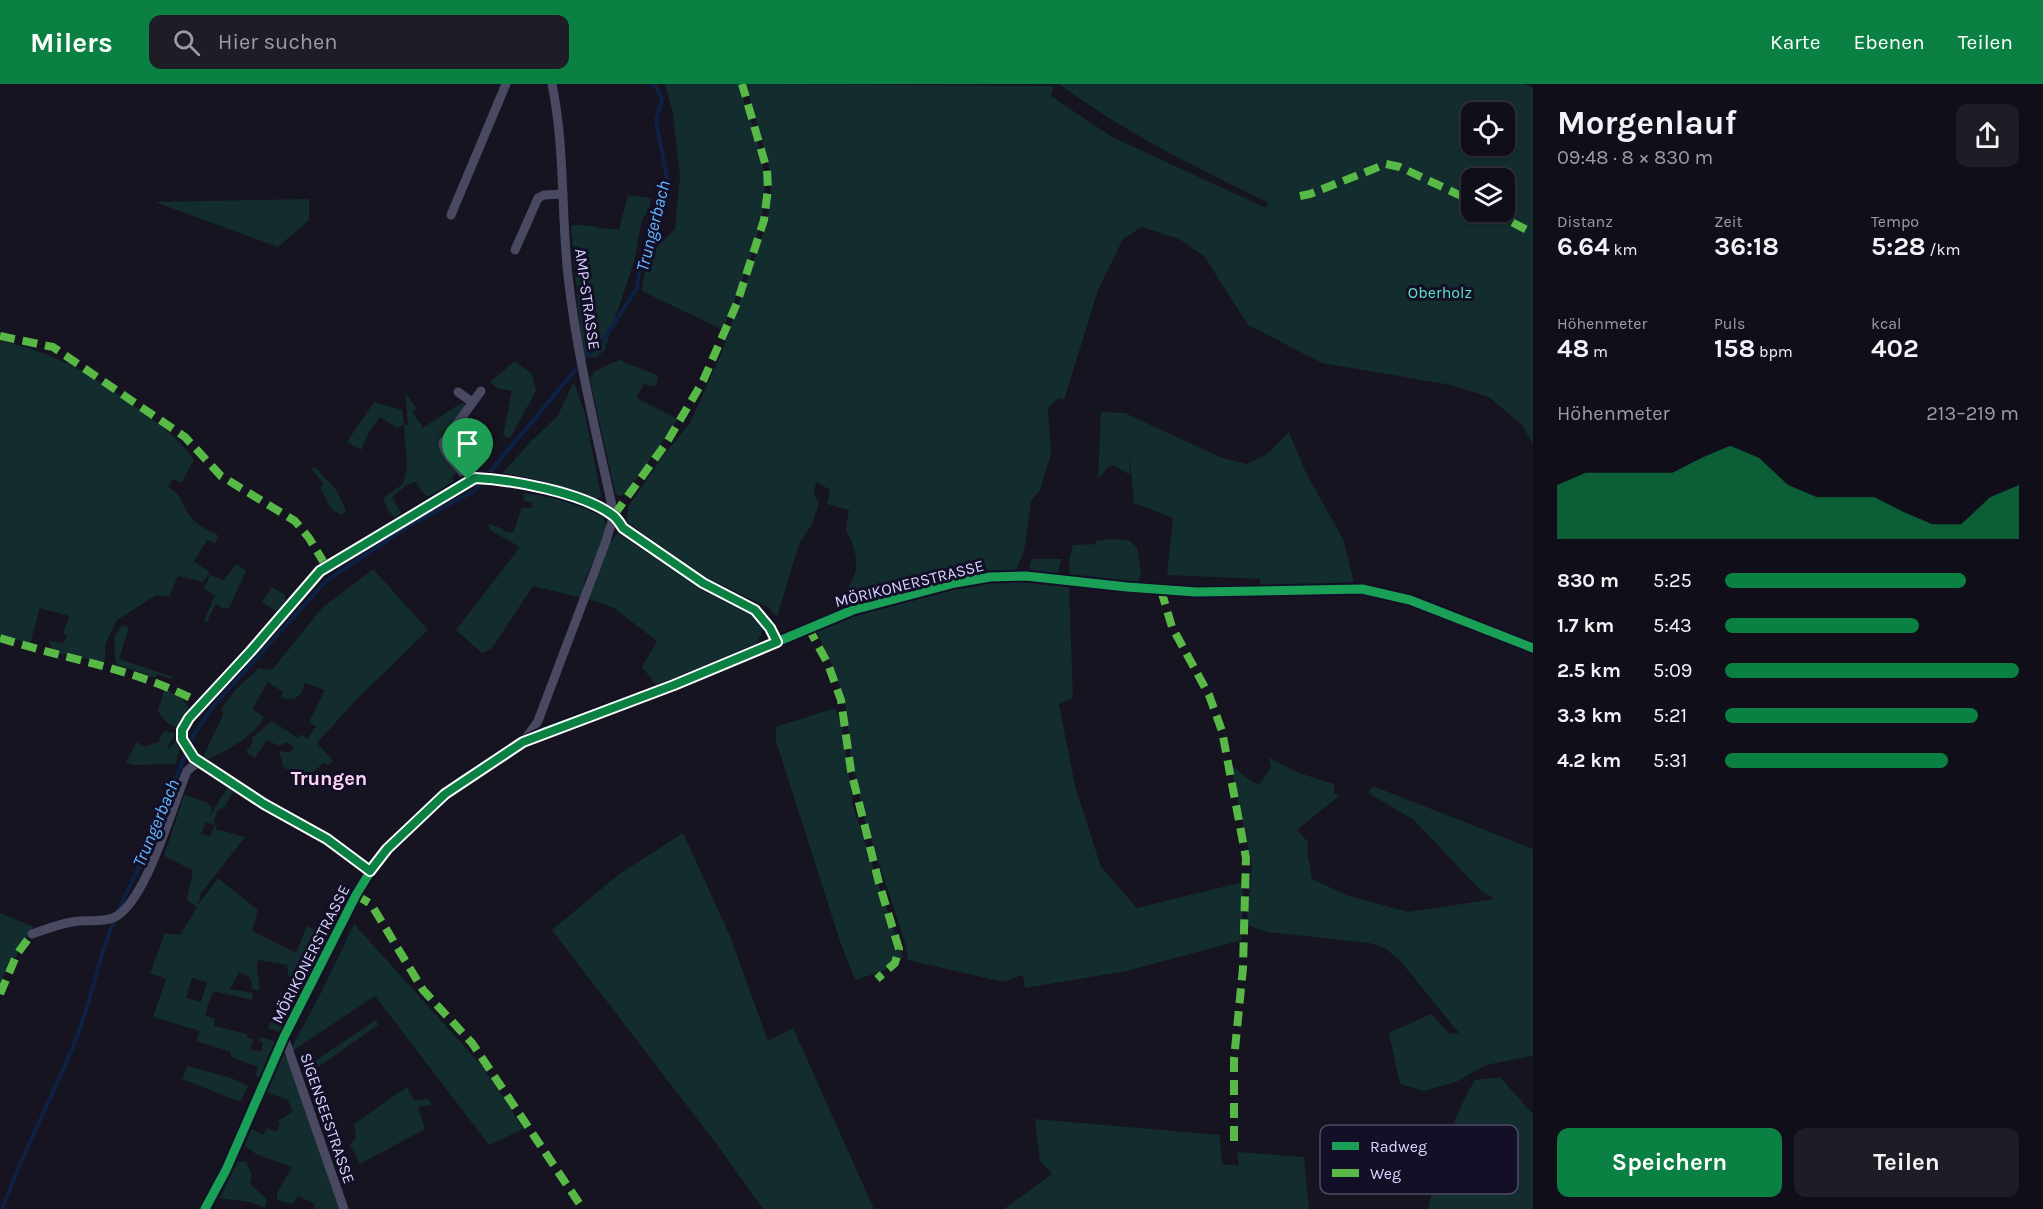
<!DOCTYPE html>
<html lang="de">
<head>
<meta charset="utf-8">
<style>
	:root { --surface:#100f19; --page:#1e1d26; --text:#f1f3f6; --muted:#9c9ca2; --line:#302f38; --accent:#0b8043 }
	body { margin:0; font-family:Karla,sans-serif; background:var(--page); color:var(--text); height:100vh; display:flex; flex-direction:column; font-size:22px; white-space:nowrap }
	* { box-sizing:border-box; margin:0 }
	p { font-size:20px; color:var(--muted) }
	.icon { flex:none; width:33px; height:33px; fill:none; stroke:currentColor; stroke-width:2; stroke-linecap:round; stroke-linejoin:round }
	.map { position:relative; flex:1; overflow:hidden }
	.drawer { display:flex; flex-direction:column; background:var(--surface); width:510px }
	.drawer>* { flex:none }
	.tools { position:absolute; left:1461px; top:18px; display:grid; gap:12px }
	.tools a { display:grid; place-items:center; width:54px; height:54px; border-radius:12px; background:var(--surface); box-shadow:0 2px 4px #0004,0 0 0 2px var(--line); font-size:30px }
	.pin { position:absolute; display:grid; place-items:center; width:51px; height:51px; color:#fff; margin:-62px -26px; border-radius:50% 50% 50% 0; rotate:-45deg; box-shadow:0 0 6px #0007 }
	.pin .icon { rotate:45deg }
	.round { display:grid; place-items:center; flex:none; width:63px; height:63px; border-radius:12px; background:var(--page) }
	.overview { display:flex; align-items:center; justify-content:space-between; height:102px; padding:0 24px }
	h1 { font-size:33px; font-weight:700; line-height:45px }
	.figures { display:grid; grid-template-columns:repeat(3,1fr); gap:9px; height:102px; padding:6px 24px }
	.figures div { display:grid; align-content:center }
	.figures b { font-size:26px; font-weight:700 }
	.figures small { font-size:16px; font-weight:400 }
	.figures p { font-size:16px }
	.chart { height:168px; padding:12px 24px }
	.chart p { display:flex; justify-content:space-between }
	.chart svg { width:100%; height:108px; margin-top:6px; fill:var(--accent); opacity:.7 }
	.button { display:flex; gap:12px; margin-top:auto; padding:12px 24px }
	.button a { flex:1; height:69px; border-radius:12px; background:var(--accent); color:#fff; font-size:24px; font-weight:700; line-height:69px; text-align:center }
	.button a+a { background:var(--page); color:var(--text) }
	ul { padding:0 24px; list-style:none; font-size:20px }
	li { display:grid; grid-template-columns:96px 72px 1fr; align-items:center; height:45px }
	li i { height:15px; border-radius:8px; background:var(--accent) }
	header { display:flex; align-items:center; gap:36px; box-sizing:border-box; height:84px; padding:0 30px; background:var(--accent); color:#fff }
	header strong { font-size:28px }
	nav { display:flex; gap:33px; margin-inline-start:auto; font-size:21px }
	.search { width:420px; height:54px; background:var(--page); display:flex; align-items:center; gap:15px; box-sizing:border-box; padding:0 21px; border-radius:12px; color:var(--muted); font-size:22px }
	main { display:flex; flex:1; min-height:0 }
	.map>svg:first-child { display:block }
	.green { fill:#132c2d; fill-rule:evenodd }
	.lines { fill:none; stroke-linecap:round; stroke-linejoin:round }
	.stream { stroke:#0d2144; stroke-width:4 }
	.street { stroke:#4a4962; stroke-width:9 }
	.quiet { stroke:#58b947; stroke-width:8; stroke-dasharray:15 8; stroke-linecap:butt }
	.cycleway-casing { stroke:#130f26; stroke-width:13 }
	.cycleway { stroke:#1a9f57; stroke-width:9 }
	.route-casing { stroke:#fff; stroke-width:12 }
	.route { stroke:#0b8043; stroke-width:8 }
	.labels { text-anchor:middle; stroke-width:6; stroke-linejoin:round; paint-order:stroke }
	.park-label { font-size:16px; fill:#5fe0c0; stroke:#130f26 }
	.street-label { font-size:16px; fill:#d9d4ff; stroke:#130f26 }
	.water-label { font-size:18px; font-style:italic; fill:#62b6ff; stroke:#130f26 }
	.quarter-label { font-size:20px; font-weight:bold; fill:#ffd6f0; stroke:#130f26 }
	.key { fill:#130f26; stroke:#4e4a67; stroke-width:1.5 }
	.key-label { font-size:16px; fill:#d9d4ff }
</style>
</head>
<body>
<header>
<strong>Milers</strong>
<div class="search"><svg class="icon" aria-label="search" viewBox="0 0 24 24"><circle cx="10" cy="10" r="6"/><path d="M15 15l6 6"/></svg>Hier suchen</div>
<nav><a>Karte</a><a>Ebenen</a><a>Teilen</a></nav>
</header>
<main>
<div class="map">
<svg width="1533" height="1125" viewBox="0 0 1533 1125">
	<rect width="100%" height="100%" fill="#161421"/>
	<g class="green">
		<path d="M665 0H738C748 30 763 62 764 94 768 146 740 198 723 246L642 207 645 185 657 163 675 145 680 93 673 30Z"/>
		<path d="M746 0 1053 2 1051 12 1112 53 1266 124 1269 119C1197 84 1124 48 1059 0H1524L1533 4V360L1522 341 1489 313 1451 301 1322 279 1248 241 1204 172 1179 155 1142 143 1123 155 1098 206 1064 316 1058 314 1048 324 1051 370 1040 406 1031 417 1024 468 1016 486 983 487 979 479 983 489 845 524C839 510 852 502 855 489 859 475 853 458 846 447L849 426 827 420 830 406 816 398 814 410 819 419 812 440 799 460 777 533 769 524 700 490 627 438 628 423 662 373 690 339 722 268 768 135 771 101 770 87ZM1472 28H1504V62H1472ZM1472 94H1504V128H1472Z"/>
		<path d="M628 111 651 114 649 127 642 135 634 178 604 267 596 273 583 275 571 142C589 138 600 147 619 145Z"/>
		<polygon points="309,115 309,136 278,163 155,118"/>
		<path d="M0 257C56 268 99 294 144 329 163 343 180 356 194 376L181 399 173 395 168 403C183 411 181 421 191 433 198 442 209 447 219 452L215 459 207 456 194 477 210 489 203 498 178 492 169 513 156 511 117 536 105 561V575L102 578 52 568 51 566 72 567 52 565 49 557 64 559 67 551 63 550 69 532 40 524 30 560 0 551Z"/>
		<polygon points="619,276 657,291 658,295 655,303 644,300 636,314 678,335 626,410 618,412 615,408 590,295 595,287"/>
		<polygon points="515,277 532,290 536,307 510,354 503,352 512,307 497,304 490,298"/>
		<polygon points="574,298 585,330 601,412 597,415 591,415 500,392 531,357 557,333"/>
		<polygon points="405,308 417,325 412,327 423,344 458,321 463,319 465,322 442,351 438,362 458,387 451,394 455,398 431,415 422,408 416,398 408,400 392,413 401,429 395,434 388,426 383,414 403,400 407,383 404,342 408,340"/>
		<polygon points="374,318 402,326 404,341 397,344 380,333 369,348 361,366 347,358"/>
		<polygon points="1101,328 1125,329 1222,374 1247,380 1267,370 1289,348 1306,389 1343,455 1354,498 1261,503 1260,495 1167,491 1173,434 1134,419 1129,366 1130,391 1114,381 1108,383 1098,395"/>
		<path d="M315 383 336 406 346 426 342 431C326 425 329 417 320 404L324 400 311 384Z"/>
		<path d="M524 409C556 414 573 418 603 432L607 445 585 496 582 514 533 502 492 564 482 569 456 546 520 463 490 446 488 440 504 445 503 447 510 449 514 447 522 423 532 424 533 419 523 416Z"/>
		<polygon points="617,449 720,515 761,536 761,551 756,560 657,602 642,583 657,557 614,524 589,515 604,469"/>
		<polygon points="1111,455 1128,456 1137,463 1141,490 1137,499 1070,492 1069,476 1073,461 1095,460 1096,463 1096,457"/>
		<polygon points="1032,475 1062,475 1057,490 1031,486 1029,483"/>
		<polygon points="236,480 246,487 229,524 224,525 216,520 206,539 204,537 215,511 204,505 210,491 224,496"/>
		<path d="M373 485 428 546 355 617 317 659 333 677 328 681 324 679 307 693 303 692 304 689 296 691 282 682V674L279 669 280 667 290 669 294 663 287 658 279 662 267 656 255 674 246 668 253 658 252 654 272 637 298 654 301 650 307 655 316 643 309 638 325 606 305 599 301 610 293 615 281 614 283 608 268 598 252 625 264 633C255 652 227 666 209 675L203 673 223 631 221 625 236 605 259 584 272 586 322 524Z"/>
		<path d="M1014 496 1069 502 1073 613 1059 620 1075 702 1101 783 1137 824 1243 798 1242 856 1127 887 1025 904 1023 891 1003 898 908 876 906 862 865 737 851 675 846 624 835 587 816 547C837 537 859 531 882 524 926 511 968 501 1014 496Z"/>
		<polygon points="272,503 285,511 286,516 277,528 262,518"/>
		<polygon points="122,541 129,543 119,575 173,593 172,595 157,590 155,594 116,580 114,554"/>
		<path d="M166 605 183 616 189 624 180 643C169 643 163 636 158 627L164 606Z"/>
		<polygon points="835,624 842,642 853,722 903,874 881,888 855,896 840,857 776,657 776,643"/>
		<polygon points="166,646 167,649 172,648 176,650 167,663 169,665 176,657 179,665 176,680 132,681 126,678 137,658 143,663 159,658 160,652"/>
		<polygon points="1269,674 1299,689 1334,700 1334,710 1340,711 1297,746 1308,758 1307,767 1312,795 1346,811 1408,828 1495,815 1481,807 1414,736 1368,709 1373,702 1533,765 1533,972 1486,981 1456,998 1424,1007 1400,1000 1389,949 1431,930 1450,950 1459,949 1402,879 1385,864 1369,859 1267,848 1250,842 1247,834 1252,781 1232,689 1234,683 1247,694 1259,701 1271,683"/>
		<path d="M229 701 237 707 236 710 232 709 225 722 217 727 213 741 206 738 201 750 210 752 217 738 216 745 245 753 201 809 198 821 218 794 258 826 252 847 296 869 307 842 329 854 302 899 289 893 287 881 258 876C255 887 260 895 259 907L251 904 252 899 249 893 239 888 230 905 253 909 252 916 213 907 205 931 215 935 214 942 247 950V953L254 956 250 965 261 968 263 958 259 957 261 953 277 958 262 995 255 992 258 983 231 973V968L196 957 200 947 153 933 166 895 150 889 165 849 180 851 197 823 187 816 193 786 164 772 184 711 206 718 212 724 209 733ZM192 894 207 898 201 918 186 914Z"/>
		<polygon points="683,749 730,852 768,957 793,944 874,1125 763,1125 715,1058 552,846 618,791"/>
		<polygon points="0,829 34,843 0,898"/>
		<polygon points="354,840 482,982 524,1045 489,1061 375,912 288,970 323,905"/>
		<polygon points="281,908 293,914 289,925 283,922 280,928 278,928 287,932 280,948 268,944"/>
		<polygon points="376,936 378,941 371,946 318,983 315,977"/>
		<polygon points="283,970 292,979 341,1125 314,1125 315,1120 298,1112 292,1120 277,1116 277,1109 292,1083 256,1070 245,1062 251,1045 263,1051 267,1044 276,1048 280,1040 278,1037 293,1027 287,1015 267,1009"/>
		<polygon points="187,982 231,994 248,1002 240,1018 182,995"/>
		<path d="M1500 993 1533 1030V1125H1428C1439 1080 1451 1036 1475 996Z"/>
		<polygon points="407,1003 414,1016 429,1015 432,1021 418,1023 425,1045 360,1080 350,1061 356,1054 354,1040"/>
		<polygon points="1035,1035 1220,1051 1222,1080 1239,1082 1237,1068 1304,1073 1309,1125 1004,1125 1052,1090 1040,1077"/>
		<path d="M246 1077 252 1092 250 1100 267 1115 265 1124C251 1116 236 1117 220 1114L237 1078Z"/>
	</g>
	<g class="lines">
		<g class="stream">
			<polyline points="588,272 606,252 637,204 639,189 652,159 653,137 667,95 656,37 662,14 654,0"/>
			<polyline points="118,827 137,787 194,650 215,620 326,497 410,441 474,407 576,285"/>
			<path d="M2 1125C23 1067 53 1013 76 955 91 917 98 875 114 837"/>
		</g>
		<g class="street">
			<polyline points="451,131 506,0"/>
			<polyline points="515,166 538,114 544,111 563,110"/>
			<polyline points="458,308 472,318"/>
			<path d="M468 396C462 384 444 373 443 359L481 307"/>
			<path d="M526 654 538 637 606 457 614 431C597 352 577 273 568 192 561 128 565 63 552 0"/>
			<path d="M370 787 327 755 264 720 194 674 181 651 189 634 250 568 320 487 468 396C494 387 588 414 611 430 616 433 620 439 623 444L703 499 755 526 770 544 777 558"/>
			<path d="M32 850C45 846 58 840 72 838 85 835 100 839 113 834 146 820 173 720 187 687L194 681 202 679"/>
			<polyline points="284,953 344,1125"/>
			<polyline points="205,1125 226,1086 284,953 356,811 378,775 416,737 463,696 523,658 544,648 674,601 853,526 955,499 990,493 1026,492 1127,503 1196,508 1362,505 1410,516 1533,564"/>
		</g>
		<g class="quiet">
			<polyline points="1300,112 1310,110 1386,80 1400,83 1472,117"/>
			<polyline points="1492,128 1533,149"/>
			<polyline points="0,252 53,263 185,353 221,392 295,437 309,454 326,482"/>
			<polyline points="614,431 667,358 703,297 737,219 764,136 768,105 767,86 742,0"/>
			<polyline points="1161,506 1172,543 1209,611 1222,647 1246,774 1243,884 1234,975 1234,1060"/>
			<polyline points="808,543 828,580 841,616 851,687 879,799 899,865 895,879 877,895"/>
			<path d="M0 554C68 576 139 585 202 620"/>
			<polyline points="356,811 371,820 423,906 472,959 583,1125"/>
			<polyline points="0,910 17,870 32,850"/>
		</g>
		<defs>
			<g id="cycleway">
				<path d="M370 787 327 755 264 720 194 674 181 651 189 634 250 568 320 487 468 396C494 387 588 414 611 430 616 433 620 439 623 444L703 499 755 526 770 544 777 558"/>
				<polyline points="205,1125 226,1086 284,953 356,811 378,775 416,737 463,696 523,658 544,648 674,601 853,526 955,499 990,493 1026,492 1127,503 1196,508 1362,505 1410,516 1533,564"/>
			</g>
		</defs>
		<use href="#cycleway" class="cycleway-casing"/>
		<use href="#cycleway" class="cycleway"/>
	</g>
	<g class="lines">
		<defs>
			<path id="route" d="M475 394C513 396 580 408 611 430 616 433 620 439 623 444L703 499 755 526 770 544 777 558 674 601 523 658 445 710 387 765 370 787 327 755 264 720 194 674 182 655V646L189 634 250 568 320 487Z"/>
		</defs>
		<use href="#route" class="route-casing"/>
		<use href="#route" class="route"/>
	</g>
	<g class="labels">
		<g class="park-label">
			<text x="1440" y="214">Oberholz</text>
		</g>
		<g class="street-label">
			<text transform="translate(588 215) rotate(82)" y="6">AMP-STRASSE</text>
			<text transform="translate(909 499) rotate(-14)" y="6">MÖRIKONERSTRASSE</text>
			<text transform="translate(310 870) rotate(-63)" y="6">MÖRIKONERSTRASSE</text>
			<text transform="translate(328 1034) rotate(71)" y="6">SIGENSEESTRASSE</text>
		</g>
		<g class="water-label">
			<text transform="translate(653 142) rotate(-76)" y="6">Trungerbach</text>
			<text transform="translate(156 739) rotate(-67)" y="6">Trungerbach</text>
		</g>
		<g class="quarter-label">
			<text x="329" y="701">Trungen</text>
		</g>
	</g>
	<rect x="1320" y="1041" width="198" height="69" rx="9" class="key"/>
	<rect x="1332" y="1058" width="27" height="8" fill="#1a9f57"/>
	<rect x="1332" y="1085" width="27" height="8" fill="#58b947"/>
	<g class="key-label">
		<text x="1370" y="1068">Radweg</text>
		<text x="1370" y="1095">Weg</text>
	</g>
</svg>
<div class="tools">
<a><svg class="icon" aria-label="locate" viewBox="0 0 24 24"><circle cx="12" cy="12" r="6"/><path d="M12 2v4M12 18v4M2 12h4M18 12h4"/></svg></a>
<a><svg class="icon" aria-label="layers" viewBox="0 0 24 24"><path d="M12 4l9 5-9 5-9-5zM3 14l9 5 9-5"/></svg></a>
</div>
<div class="pin" style="left:468px;top:396px;background:#1e9e55"><svg class="icon" aria-label="arrive" viewBox="0 0 24 24"><path d="M6 21V4h12l-3 4 3 4H6"/></svg></div>
</div>
<section class="drawer">
<div class="overview"><div><h1>Morgenlauf</h1><p>09:48 · 8 × 830 m</p></div><a class="round"><svg class="icon" aria-label="share" viewBox="0 0 24 24"><path d="M12 15V3M7 8l5-5 5 5M5 13v7h14v-7"/></svg></a></div>
<div class="figures">
<div><p>Distanz</p><b>6.64<small> km</small></b></div>
<div><p>Zeit</p><b>36:18</b></div>
<div><p>Tempo</p><b>5:28<small> /km</small></b></div>
</div>
<div class="figures">
<div><p>Höhenmeter</p><b>48<small> m</small></b></div>
<div><p>Puls</p><b>158<small> bpm</small></b></div>
<div><p>kcal</p><b>402</b></div>
</div>
<div class="chart"><p><span>Höhenmeter</span>213–219 m</p>
<svg viewBox="0 0 160 44" preserveAspectRatio="none"><path d="M0 44V22L10 17L20 17L30 17L40 17L50 11L60 6L70 11L80 22L90 27L100 27L110 27L120 33L130 38L140 38L150 27L160 22V44z"/></svg>
</div>
<ul>
<li><b>830 m</b>5:25<i style="width:82%"></i></li>
<li><b>1.7 km</b>5:43<i style="width:66%"></i></li>
<li><b>2.5 km</b>5:09<i style="width:100%"></i></li>
<li><b>3.3 km</b>5:21<i style="width:86%"></i></li>
<li><b>4.2 km</b>5:31<i style="width:76%"></i></li>
</ul>
<div class="button"><a>Speichern</a><a>Teilen</a></div>
</section>
</main>
</body>
</html>
